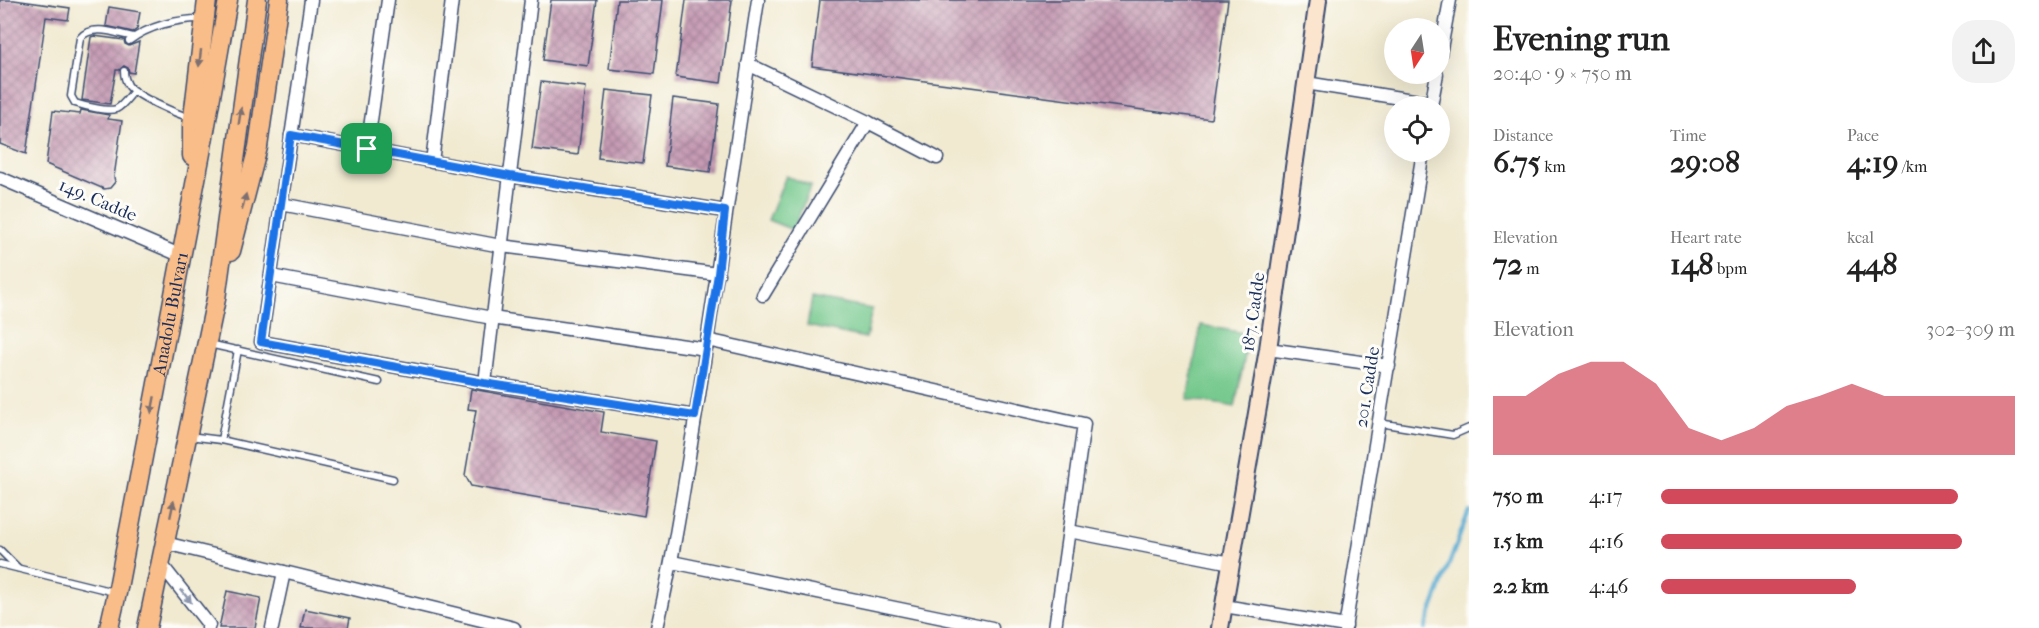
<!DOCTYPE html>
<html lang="en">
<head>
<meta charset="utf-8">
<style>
	:root { --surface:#fff; --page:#f2f2f2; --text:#222; --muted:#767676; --accent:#d1495b }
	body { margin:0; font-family:"IM FELL French Canon",serif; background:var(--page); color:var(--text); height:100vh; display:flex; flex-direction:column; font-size:22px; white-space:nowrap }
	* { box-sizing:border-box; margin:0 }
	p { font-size:20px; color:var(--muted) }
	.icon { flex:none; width:33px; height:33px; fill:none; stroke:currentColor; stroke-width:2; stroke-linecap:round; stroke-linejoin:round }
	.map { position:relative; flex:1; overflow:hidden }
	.side { display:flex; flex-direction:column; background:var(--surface); width:570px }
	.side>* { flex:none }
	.needle { width:39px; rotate:192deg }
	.fabs { position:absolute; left:1384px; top:18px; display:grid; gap:12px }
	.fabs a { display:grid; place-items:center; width:66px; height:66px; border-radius:50%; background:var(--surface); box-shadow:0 6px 24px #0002; font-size:30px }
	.pin { position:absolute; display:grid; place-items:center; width:51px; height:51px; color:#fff; margin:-26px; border-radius:12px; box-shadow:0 3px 9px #0006 }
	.round { display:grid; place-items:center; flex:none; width:63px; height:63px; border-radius:24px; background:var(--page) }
	.summary { display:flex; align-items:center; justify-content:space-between; height:102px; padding:0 24px }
	h1 { font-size:33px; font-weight:800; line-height:45px }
	.stats { display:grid; grid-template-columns:repeat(3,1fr); gap:9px; height:102px; padding:6px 24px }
	.stats div { display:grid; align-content:center }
	.stats b { font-size:30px; font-weight:800 }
	.stats small { font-size:16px; font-weight:400 }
	.stats p { font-size:16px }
	.chart { height:168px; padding:12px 24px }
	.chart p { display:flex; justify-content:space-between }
	.chart svg { width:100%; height:108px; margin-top:6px; fill:var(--accent); opacity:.7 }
	ul { padding:0 24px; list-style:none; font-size:20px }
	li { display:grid; grid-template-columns:96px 72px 1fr; align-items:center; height:45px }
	li i { height:15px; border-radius:8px; background:var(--accent) }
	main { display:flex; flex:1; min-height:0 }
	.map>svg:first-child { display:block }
	.green { fill:#73c88c; stroke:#477c75; stroke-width:1.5 }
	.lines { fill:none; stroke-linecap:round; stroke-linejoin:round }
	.stream { stroke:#54aad1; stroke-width:4 }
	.building { fill:url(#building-cross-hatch) }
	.service-casing { stroke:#3b4b6f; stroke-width:9 }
	.minor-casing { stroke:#3b4b6f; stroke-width:15 }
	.secondary-casing { stroke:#3b4b6f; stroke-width:20 }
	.primary-casing { stroke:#3b4b6f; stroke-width:21 }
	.service { stroke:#fff; stroke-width:6 }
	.minor { stroke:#fff; stroke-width:12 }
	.secondary { stroke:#fce5cf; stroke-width:16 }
	.primary { stroke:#f8bd88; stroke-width:18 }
	.oneway { fill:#7e6f71 }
	.oneway2 { fill:#8d97ae }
	.route-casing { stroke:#fff; stroke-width:12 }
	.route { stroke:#1a73e8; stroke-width:8 }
	.labels { text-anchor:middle; stroke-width:6; stroke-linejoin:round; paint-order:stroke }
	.street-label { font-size:18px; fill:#1b2f5e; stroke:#fdfcf7 }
</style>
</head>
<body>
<main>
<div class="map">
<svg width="1469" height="628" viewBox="0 0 1469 628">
	<defs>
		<pattern id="building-cross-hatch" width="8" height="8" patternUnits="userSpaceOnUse" patternTransform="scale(1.5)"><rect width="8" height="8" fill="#c69bb4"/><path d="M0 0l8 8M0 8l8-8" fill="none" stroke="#a07f96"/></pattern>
	</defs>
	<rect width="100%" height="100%" fill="#fdfcf7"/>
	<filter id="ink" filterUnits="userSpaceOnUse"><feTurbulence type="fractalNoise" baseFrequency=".0167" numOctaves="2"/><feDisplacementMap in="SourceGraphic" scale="12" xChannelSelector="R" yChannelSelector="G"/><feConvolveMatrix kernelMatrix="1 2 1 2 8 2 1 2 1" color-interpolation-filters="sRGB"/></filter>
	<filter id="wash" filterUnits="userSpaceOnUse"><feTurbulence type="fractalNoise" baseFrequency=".008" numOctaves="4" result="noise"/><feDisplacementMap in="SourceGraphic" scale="24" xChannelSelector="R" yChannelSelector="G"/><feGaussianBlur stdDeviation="1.35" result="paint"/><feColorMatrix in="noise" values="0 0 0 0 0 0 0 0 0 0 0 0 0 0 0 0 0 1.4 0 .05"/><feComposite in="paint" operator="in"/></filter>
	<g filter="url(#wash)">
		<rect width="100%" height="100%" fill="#f1ead1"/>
		<g class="green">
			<polygon points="786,176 811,186 793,230 768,220"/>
			<polygon points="812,298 872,309 866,338 807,326"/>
			<polygon points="1201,325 1249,334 1235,407 1187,399"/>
		</g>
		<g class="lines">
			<polyline class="stream" points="1425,628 1469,511"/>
		</g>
		<g id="blocks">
			<g class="building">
				<polygon points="0,0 14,0 70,8 68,20 46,17 26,154 0,144"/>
				<polygon points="551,0 597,0 588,66 543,60"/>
				<polygon points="617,0 663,0 654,74 609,69"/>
				<polygon points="686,0 732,0 721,83 676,77"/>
				<polygon points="820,0 1228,0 1211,119 812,66"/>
				<polygon points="109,7 140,12 137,29 133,32 106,26"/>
				<polygon points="94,36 124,40 125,44 129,46 139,42 134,73 129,72 128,68 124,66 119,70 116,70 110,104 82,100 91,37"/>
				<polygon points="541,82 586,87 578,155 532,149"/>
				<polygon points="606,90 652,95 643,163 598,158"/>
				<polygon points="673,98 719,104 710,172 665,166"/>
				<polygon points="81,110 109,115 108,119 122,121 114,177 115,182 110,188 104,189 46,164 53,111 80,114"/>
				<polygon points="471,389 604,412 601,432 656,441 644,516 471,486 465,475 476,410 468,409"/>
				<polygon points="227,591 261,598 255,628 219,628"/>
				<polygon points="305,609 350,618 348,628 301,628"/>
			</g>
		</g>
	</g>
	<g filter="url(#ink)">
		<use href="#blocks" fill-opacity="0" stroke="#3b4b6f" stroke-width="1.5"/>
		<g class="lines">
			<defs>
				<g id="service">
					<path d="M129 41C148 26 177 19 201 19"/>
					<path d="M124 71C124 76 125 80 128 85 135 96 177 114 191 118"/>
					<path d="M134 91C129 96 123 106 116 109 108 112 84 106 75 103L71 96 80 38C92 23 118 34 134 37"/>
					<polyline points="209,344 379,382"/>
					<polyline points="1379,423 1453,435 1469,428"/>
					<polyline points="189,436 221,440 393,479"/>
					<polyline points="221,440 238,350"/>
					<polyline points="0,550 18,568"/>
					<polyline points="0,564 114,592"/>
				</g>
				<g id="minor">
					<polyline points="311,0 261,342 485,383 695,416"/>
					<polyline points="1440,54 1450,0"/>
					<polyline points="748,64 868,122 937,158"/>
					<polyline points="1306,83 1431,103"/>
					<polyline points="1431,106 1437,74"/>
					<polyline points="291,135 510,176 725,211"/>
					<polyline points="367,149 388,0"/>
					<polyline points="432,162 452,0"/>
					<polyline points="0,178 182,256"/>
					<polyline points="281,204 501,246 718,274"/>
					<polyline points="271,276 492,318 706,349"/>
					<polyline points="763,295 868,122"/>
					<polyline points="707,340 1084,424 1055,628"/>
					<polyline points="1268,349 1389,366"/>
					<polyline points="485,383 531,0"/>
					<polyline points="1069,531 1231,563"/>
					<polyline points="165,543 514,628"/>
					<polyline points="672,562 992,628"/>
					<polyline points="161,564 209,625 208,628"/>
					<polyline points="1224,606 1346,626"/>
					<polyline points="272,628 284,572"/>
					<path d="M657 628C675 551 686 473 699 395 719 264 738 132 758 0"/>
					<polyline points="1345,628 1423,152"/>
				</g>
				<polyline id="secondary" points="1220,628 1268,349 1318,0"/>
				<g id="primary">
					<polyline points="192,156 192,126 207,0"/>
					<polyline points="231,251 258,147 279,0"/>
					<path id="s1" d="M109 628 117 593 201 153 228 0"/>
					<polyline points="147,628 216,299 257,0"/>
				</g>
			</defs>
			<use href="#service" class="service-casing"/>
			<use href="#minor" class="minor-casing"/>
			<use href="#secondary" class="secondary-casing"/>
			<use href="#primary" class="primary-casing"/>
			<use href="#service" class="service"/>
			<use href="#minor" class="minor"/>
			<use href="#secondary" class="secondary"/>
			<use href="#primary" class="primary"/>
		</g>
		<defs><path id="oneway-solid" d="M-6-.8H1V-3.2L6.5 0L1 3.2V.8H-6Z" transform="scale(1.5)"/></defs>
		<g class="oneway">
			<use href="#oneway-solid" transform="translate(200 58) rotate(97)"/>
			<use href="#oneway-solid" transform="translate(240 116) rotate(-81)"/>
			<use href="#oneway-solid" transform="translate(244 202) rotate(-76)"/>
			<use href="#oneway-solid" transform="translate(153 405) rotate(101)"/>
			<use href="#oneway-solid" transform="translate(172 509) rotate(-78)"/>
		</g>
		<use class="oneway2" href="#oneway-solid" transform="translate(186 596) rotate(52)"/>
	</g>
	<g class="lines" filter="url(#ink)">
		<defs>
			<polygon id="route" points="291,135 510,176 725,211 718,274 695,416 484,383 261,342"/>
		</defs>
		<use href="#route" class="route-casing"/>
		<use href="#route" class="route"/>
	</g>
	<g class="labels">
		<g class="street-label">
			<text transform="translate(98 200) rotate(23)" y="6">149. Cadde</text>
			<text transform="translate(1253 312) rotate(-82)" y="6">187. Cadde</text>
			<text dy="6" stroke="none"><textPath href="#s1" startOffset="320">Anadolu Bulvarı</textPath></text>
			<text transform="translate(1367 387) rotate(-81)" y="6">201. Cadde</text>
		</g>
	</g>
</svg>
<div class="fabs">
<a><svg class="needle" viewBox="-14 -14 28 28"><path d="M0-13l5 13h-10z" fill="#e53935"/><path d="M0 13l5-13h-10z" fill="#767676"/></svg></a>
<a><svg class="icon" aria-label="locate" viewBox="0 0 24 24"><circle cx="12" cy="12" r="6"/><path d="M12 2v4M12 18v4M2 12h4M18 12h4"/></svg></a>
</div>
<div class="pin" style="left:367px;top:149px;background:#1e9e55"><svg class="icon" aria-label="arrive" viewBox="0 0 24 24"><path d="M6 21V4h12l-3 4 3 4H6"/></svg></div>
</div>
<section class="side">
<div class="summary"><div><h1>Evening run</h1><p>20:40 · 9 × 750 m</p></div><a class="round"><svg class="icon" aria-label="share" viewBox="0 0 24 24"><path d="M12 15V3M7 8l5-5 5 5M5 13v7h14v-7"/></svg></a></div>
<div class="stats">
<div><p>Distance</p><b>6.75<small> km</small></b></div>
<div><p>Time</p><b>29:08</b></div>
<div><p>Pace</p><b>4:19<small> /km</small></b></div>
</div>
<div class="stats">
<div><p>Elevation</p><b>72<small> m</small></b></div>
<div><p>Heart rate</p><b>148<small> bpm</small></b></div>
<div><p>kcal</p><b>448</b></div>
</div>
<div class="chart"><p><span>Elevation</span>302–309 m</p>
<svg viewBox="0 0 160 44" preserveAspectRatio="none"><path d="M0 44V20L10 20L20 11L30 6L40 6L50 15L60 33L70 38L80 33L90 24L100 20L110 15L120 20L130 20L140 20L150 20L160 20V44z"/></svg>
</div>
<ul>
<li><b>750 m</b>4:17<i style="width:84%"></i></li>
<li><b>1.5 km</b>4:16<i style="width:85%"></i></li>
<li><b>2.2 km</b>4:46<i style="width:55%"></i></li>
</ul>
</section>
</main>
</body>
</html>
